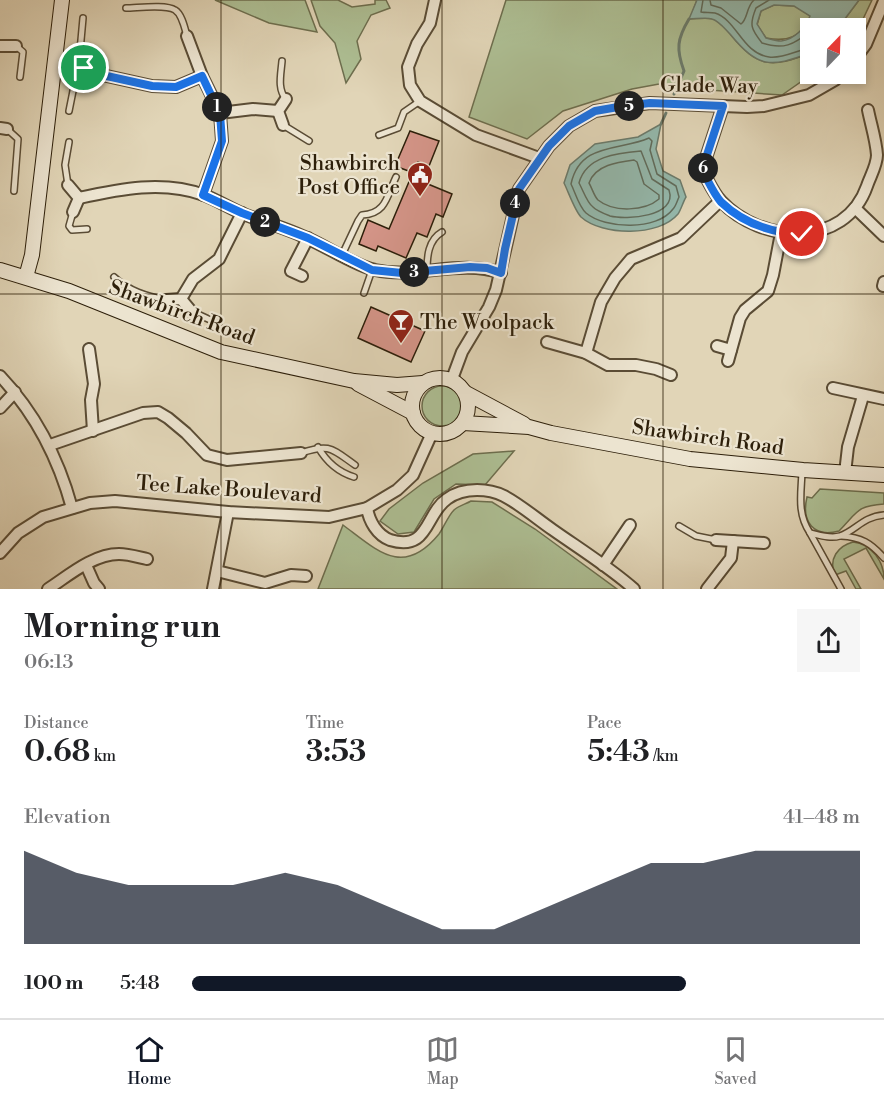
<!DOCTYPE html>
<html lang="en">
<head>
<meta charset="utf-8">
<style>
	:root { --surface:#fff; --page:#f6f6f6; --text:#202124; --muted:#757577; --line:#e0e0e0; --accent:#111827 }
	body { margin:0; font-family:"Libre Bodoni",serif; background:var(--page); color:var(--text); height:100vh; display:flex; flex-direction:column; font-size:22px; white-space:nowrap }
	* { box-sizing:border-box; margin:0 }
	p { font-size:20px; color:var(--muted) }
	.icon { flex:none; width:33px; height:33px; fill:none; stroke:currentColor; stroke-width:2; stroke-linecap:round; stroke-linejoin:round }
	.map { position:relative; height:589px; overflow:hidden }
	.sheet { display:flex; flex-direction:column; background:var(--surface); flex:1 }
	.sheet>* { flex:none }
	.needle { width:39px; rotate:23deg }
	.controls { position:absolute; left:800px; top:18px; display:grid; gap:12px }
	.controls a { display:grid; place-items:center; width:66px; height:66px; border-radius:0px; background:var(--surface); box-shadow:0 3px 9px #0003; font-size:30px }
	.pin { position:absolute; display:grid; place-items:center; width:51px; height:51px; color:#fff; margin:-26px; border:3px solid #fff; border-radius:50%; box-shadow:0 2px 6px #0007 }
	.km { position:absolute; width:30px; height:30px; margin:-15px; border-radius:50%; background:#222; color:#fff; font-size:16px; line-height:30px; text-align:center }
	.round { display:grid; place-items:center; flex:none; width:63px; height:63px; border-radius:0px; background:var(--page) }
	.head { display:flex; align-items:center; justify-content:space-between; height:102px; padding:0 24px }
	h1 { font-size:33px; font-weight:600; line-height:45px }
	.stats { display:grid; grid-template-columns:repeat(3,1fr); gap:9px; height:102px; padding:6px 24px }
	.stats div { display:grid; align-content:center }
	.stats b { font-size:30px; font-weight:600 }
	.stats small { font-size:16px; font-weight:400 }
	.stats p { font-size:16px }
	.chart { height:168px; padding:12px 24px }
	.chart p { display:flex; justify-content:space-between }
	.chart svg { width:100%; height:108px; margin-top:6px; fill:var(--accent); opacity:.7 }
	ul { padding:0 24px; list-style:none; font-size:20px }
	li { display:grid; grid-template-columns:96px 72px 1fr; align-items:center; height:45px }
	li i { height:15px; border-radius:8px; background:var(--accent) }
	.menu { display:flex; justify-content:space-around; align-items:center; height:84px; border-top:2px solid var(--line); background:var(--surface); font-size:16px; color:var(--muted) }
	.menu a { display:grid; justify-items:center; gap:3px }
	.menu .active { color:var(--accent) }
	.map>svg:first-child { display:block }
	.green { fill:#adbe93; stroke:#6d6e4e; stroke-width:1.5 }
	.water { fill:#94b9ad; stroke:#6b7b6c; stroke-width:1.5; fill-rule:evenodd }
	.lines { fill:none; stroke-linecap:round; stroke-linejoin:round }
	.shore { stroke:#606c5c; stroke-width:1.5 }
	.stream { stroke:#6b7b6c; stroke-width:3 }
	.building { fill:#d39487; stroke:#2d1f0a; stroke-width:1.5 }
	.lane-casing { stroke:#5a4c35; stroke-width:8 }
	.street-casing { stroke:#5a4c35; stroke-width:14 }
	.secondary-casing { stroke:#2d1f0a; stroke-width:16 }
	.lane { stroke:#ece4d0; stroke-width:5 }
	.street { stroke:#ece4d0; stroke-width:10 }
	.secondary { stroke:#ece4d0; stroke-width:14 }
	.route-casing { stroke:#fff; stroke-width:12 }
	.route { stroke:#1a73e8; stroke-width:8 }
	.grid { fill:none; stroke:#2d1f0a; stroke-width:1.5; stroke-opacity:0.55 }
	.labels { text-anchor:middle; stroke-width:4.5; stroke-linejoin:round; paint-order:stroke }
	.street-label { font-size:21px; fill:#2d1f0a; stroke:#ece4d0 }
	.poi-label { font-size:21px; fill:#2d1f0a; stroke:#ece4d0; text-anchor:end }
</style>
</head>
<body>
<div class="map">
<svg width="884" height="589" viewBox="0 0 884 589">
	<rect width="100%" height="100%" fill="#e1d5b7"/>
	<filter id="stains"><feTurbulence type="fractalNoise" baseFrequency=".00333" numOctaves="4"/><feColorMatrix values="0 0 0 0 .2 0 0 0 0 .09 0 0 0 0 .02 0 0 0 .5 -.17"/></filter>
	<radialGradient id="worn" r=".72"><stop offset=".6" stop-color="#630" stop-opacity="0"/><stop offset="1" stop-color="#630" stop-opacity=".3"/></radialGradient>
	<g class="green">
		<polygon points="215,0 305,0 317,32 269,23"/>
		<polygon points="311,0 338,0 352,7 375,4 375,0 386,0 390,8 371,15 357,41 361,59 346,83 335,43 320,26"/>
		<path d="M506 0H697L690 19C696 19 707 17 714 19 720 21 727 30 731 35 758 68 772 68 810 53V74H812L782 95 694 89 659 84 632 89 563 111 527 139 469 117Z"/>
		<polygon points="859,0 872,0 855,36 855,28 838,28"/>
		<path d="M774 5 795 6 811 16C801 38 787 42 766 38L757 25 761 11Z"/>
		<circle cx="442" cy="406" r="20"/>
		<polygon points="514,451 485,485 456,484 434,499 414,532 398,534 380,521 389,509 423,483 473,454"/>
		<path d="M820 489 884 493V504C856 506 858 512 839 531 814 538 801 522 807 497L812 498Z"/>
		<path d="M471 501 492 502 535 529 617 589H318L343 525C378 551 403 578 439 534 444 527 448 516 454 510 458 506 466 504 471 501Z"/>
		<path d="M853 542C872 544 884 562 884 579L866 548 844 559 861 589H856L846 571 835 575C828 559 838 546 853 542Z"/>
	</g>
	<g class="water">
		<path d="M697 0H859L838 28H810V53C770 68 758 68 730 34 725 29 719 21 712 19 706 17 696 19 689 19ZM774 5 794 6 810 16C806 27 794 40 781 41 776 41 770 39 766 38L757 24 761 11Z"/>
		<path d="M661 124 656 149 663 171 680 180 686 197C683 202 681 210 678 214 659 237 602 236 581 217 575 211 568 191 564 183L570 165 595 144 638 137Z"/>
	</g>
	<g class="lines">
		<g class="shore">
			<path d="M703 0 701 12C705 13 711 12 715 13 737 20 742 53 769 57 783 59 797 50 810 48"/>
			<path d="M710 0 711 5 721 8 741 24C748 19 746 7 754 0"/>
			<path d="M769 0 756 8C749 25 751 29 762 43 783 50 794 45 810 31"/>
			<path d="M649 138 652 141 650 150 657 174 676 186 679 197C677 201 676 206 673 209 657 231 605 229 586 213 579 207 575 192 571 184 580 142 620 151 649 138Z"/>
			<path d="M641 151 652 179 669 190C678 217 626 220 610 216 605 214 597 211 593 207 587 203 583 190 579 183 586 156 618 153 641 151Z"/>
			<path d="M634 160 637 162 644 184 659 195V199C645 211 614 213 598 200 594 196 592 188 589 183 595 165 618 162 634 160Z"/>
		</g>
		<g class="stream">
			<path d="M674 94 684 71C676 49 677 39 689 19"/>
			<polyline points="661,124 666,113"/>
		</g>
	</g>
	<g class="building">
		<polygon points="410,131 439,141 429,166 418,162 414,173 395,166"/>
		<polygon points="411,177 452,194 443,217 436,214 427,237 417,233 406,258 378,246 376,251 359,244 368,220 389,229"/>
		<polygon points="371,307 425,331 411,362 358,338"/>
	</g>
	<g class="lines">
		<defs>
			<g id="lane">
				<path d="M126 8C137 8 166 4 175 10 182 14 185 29 187 36"/>
				<polyline points="16,46 23,52 20,77"/>
				<polyline points="81,56 80,51 83,18"/>
				<path d="M282 61C281 74 277 89 286 99"/>
				<polyline points="69,111 75,81"/>
				<polyline points="283,125 309,141"/>
				<polyline points="7,129 18,139 14,191"/>
				<polyline points="379,135 398,128 404,112 420,101"/>
				<polyline points="68,185 65,165 69,142"/>
				<polyline points="73,212 69,226 72,230 87,229"/>
				<path d="M342 255 358 221 362 215C386 214 387 196 396 177"/>
				<path d="M427 271C427 257 428 240 442 232"/>
				<path d="M114 277C129 291 146 296 166 300"/>
				<polyline points="364,293 372,270"/>
				<polyline points="191,311 219,324"/>
				<path d="M318 447C326 461 338 472 354 477"/>
				<path d="M301 453C330 443 332 449 355 465"/>
				<path d="M802 472C801 495 797 513 810 533 819 535 830 539 840 536 857 530 862 517 884 515"/>
				<polyline points="679,526 696,536 716,540"/>
				<polyline points="810,533 841,589"/>
				<path d="M841 536C861 537 871 543 884 558"/>
			</g>
			<g id="street">
				<polyline points="435,0 430,23 417,44 408,67 410,85 420,101 476,135 539,158"/>
				<polyline points="187,36 202,76 220,113 222,141 203,195"/>
				<polyline points="0,46 16,46"/>
				<polyline points="855,59 866,44 884,1"/>
				<polyline points="84,71 152,86 176,87 202,76"/>
				<polyline points="75,81 84,71 81,56"/>
				<path d="M723 106 702 170C708 180 713 193 721 201 761 244 845 249 867 186 870 177 877 165 877 155 876 140 871 125 868 110"/>
				<polyline points="220,113 253,109 278,111"/>
				<polyline points="283,125 278,111 286,99"/>
				<polyline points="0,128 7,129"/>
				<polyline points="68,185 79,198 73,212"/>
				<path d="M79 198C120 189 163 180 204 195 219 201 231 209 246 215 267 223 289 229 309 239 327 247 358 267 375 270 417 279 460 259 501 273"/>
				<polyline points="855,208 884,236"/>
				<polyline points="302,276 291,271 308,238"/>
				<polyline points="883,286 884,282"/>
				<polyline points="181,299 193,279 219,259 242,213"/>
				<polyline points="166,300 181,299 191,311"/>
				<polyline points="547,342 586,353 608,365 636,365 656,369 671,375"/>
				<polyline points="717,346 731,350"/>
				<polyline points="89,349 94,384 91,400 93,431"/>
				<polyline points="586,353 601,302 615,278 631,259 681,238 720,201"/>
				<polyline points="728,361 740,318 745,310 768,291 773,275 781,233"/>
				<path d="M0 376C36 414 58 457 72 508"/>
				<polyline points="452,379 462,352 489,307 496,290 519,189 549,146 569,126 595,111 650,103 747,107 764,106 809,95 835,80 842,74"/>
				<polyline points="833,388 884,399"/>
				<polyline points="0,408 15,392"/>
				<polyline points="50,445 143,413 158,412 168,418 186,433 207,455 227,460 301,453"/>
				<polyline points="845,473 848,447 863,396"/>
				<path d="M367 508C369 521 377 535 390 540 429 552 425 514 447 499 455 493 467 490 477 490 486 490 496 492 504 496 521 505 537 519 553 530 580 549 609 567 634 589"/>
				<polyline points="716,540 764,543"/>
				<polyline points="0,553 18,533 43,517 90,503 115,501 228,512 329,517 367,508 397,490 413,475 432,433"/>
				<polyline points="86,565 94,583 99,589"/>
				<polyline points="603,565 630,525"/>
				<polyline points="217,571 265,583 291,575 306,576"/>
				<path d="M48 589C68 576 93 554 119 554 128 554 138 557 147 559"/>
				<polyline points="213,589 228,512"/>
				<polyline points="707,589 731,558 733,541"/>
			</g>
			<g id="secondary">
				<polyline points="0,270 69,291 221,352 354,381 397,385 423,383"/>
				<polyline points="26,277 32,255 62,0"/>
				<circle cx="440" cy="406" r="28"/>
				<polyline points="358,384 413,413"/>
				<polyline points="466,393 524,424"/>
				<polyline points="463,423 529,427 551,433 690,459 803,470 884,475"/>
			</g>
		</defs>
		<use href="#lane" class="lane-casing"/>
		<use href="#street" class="street-casing"/>
		<use href="#secondary" class="secondary-casing"/>
		<use href="#lane" class="lane"/>
		<use href="#street" class="street"/>
		<use href="#secondary" class="secondary"/>
	</g>
	<g class="lines">
		<defs>
			<path id="route" d="M84 68V71L152 86 176 87 202 76 220 114 222 141 203 195 242 213 308 238 372 270 402 273 470 267 487 268 501 273 505 249 519 189 549 146 569 126 595 111 624 106 650 103 723 106 702 170C708 180 713 193 721 202 744 224 771 233 802 234"/>
		</defs>
		<use href="#route" class="route-casing"/>
		<use href="#route" class="route"/>
	</g>
	<path class="grid" d="M221 0V589M442 0V589M663 0V589M0 294H884"/>
	<defs>
		<symbol id="civic-pin" viewBox="-11 -11 22 30"><path d="M0 17L-7.5 6A9.5 9.5 0 1 1 7.5 6Z" fill="#8f2418" stroke="#ece4d0"/><path d="M-.6-6.5H3V-4.5H.6V-3L4-1V1h2V6H-6V1h2V-1L-.6-3ZM-1.2 2.5V6h2.4V2.5Z" fill="#fff"/></symbol>
		<symbol id="bar-pin" viewBox="-11 -11 22 30"><path d="M0 17L-7.5 6A9.5 9.5 0 1 1 7.5 6Z" fill="#8f2418" stroke="#ece4d0"/><path d="M-6-5H6L.8 .8V4.5H3.5V6h-7V4.5H-.8V.8Z" fill="#fff"/></symbol>
	</defs>
	<g fill-rule="evenodd">
		<use href="#civic-pin" x="405" y="160" width="30" height="40"/>
		<use href="#bar-pin" x="386" y="307" width="30" height="40"/>
	</g>
	<g class="labels">
		<g class="street-label">
			<text transform="translate(709 85) rotate(1)" y="7">Glade Way</text>
			<text transform="translate(182 312) rotate(20)" y="7">Shawbirch Road</text>
			<text transform="translate(708 437) rotate(8)" y="7">Shawbirch Road</text>
			<text transform="translate(229 489) rotate(4)" y="7">Tee Lake Boulevard</text>
		</g>
		<g class="poi-label">
			<text x="400" y="170">Shawbirch<tspan x="400" dy="24">Post Office</tspan></text>
			<text x="420" y="329" text-anchor="start">The Woolpack</text>
		</g>
	</g>
	<rect width="100%" height="100%" filter="url(#stains)"/>
	<rect width="100%" height="100%" fill="url(#worn)"/>
</svg>
<div class="controls">
<a><svg class="needle" viewBox="-14 -14 28 28"><path d="M0-13l5 13h-10z" fill="#e53935"/><path d="M0 13l5-13h-10z" fill="#757577"/></svg></a>
</div>
<div class="pin" style="left:84px;top:68px;background:#1e9e55"><svg class="icon" aria-label="arrive" viewBox="0 0 24 24"><path d="M6 21V4h12l-3 4 3 4H6"/></svg></div>
<div class="pin" style="left:802px;top:234px;background:#d93025"><svg class="icon" aria-label="check" viewBox="0 0 24 24"><path d="M5 12l5 5 9-10"/></svg></div>
<b class="km" style="left:217px;top:107px">1</b>
<b class="km" style="left:265px;top:222px">2</b>
<b class="km" style="left:414px;top:272px">3</b>
<b class="km" style="left:515px;top:203px">4</b>
<b class="km" style="left:629px;top:106px">5</b>
<b class="km" style="left:703px;top:168px">6</b>
</div>
<section class="sheet">
<div class="head"><div><h1>Morning run</h1><p>06:13</p></div><a class="round"><svg class="icon" aria-label="share" viewBox="0 0 24 24"><path d="M12 15V3M7 8l5-5 5 5M5 13v7h14v-7"/></svg></a></div>
<div class="stats">
<div><p>Distance</p><b>0.68<small> km</small></b></div>
<div><p>Time</p><b>3:53</b></div>
<div><p>Pace</p><b>5:43<small> /km</small></b></div>
</div>
<div class="chart"><p><span>Elevation</span>41–48 m</p>
<svg viewBox="0 0 160 44" preserveAspectRatio="none"><path d="M0 44V6L10 15L20 20L30 20L40 20L50 15L60 20L70 29L80 38L90 38L100 29L110 20L120 11L130 11L140 6L150 6L160 6V44z"/></svg>
</div>
<ul>
<li><b>100 m</b>5:48<i style="width:74%"></i></li>
</ul>
</section>
<nav class="menu">
<a class="active"><svg class="icon" aria-label="home" viewBox="0 0 24 24"><path d="M3 11l9-7 9 7M6 9v11h12V9"/></svg>Home</a>
<a><svg class="icon" aria-label="map" viewBox="0 0 24 24"><path d="M3 6l6-2 6 2 6-2v14l-6 2-6-2-6 2zM9 4v14M15 6v14"/></svg>Map</a>
<a><svg class="icon" aria-label="saved" viewBox="0 0 24 24"><path d="M7 4h10v16l-5-4-5 4z"/></svg>Saved</a>
</nav>
</body>
</html>
